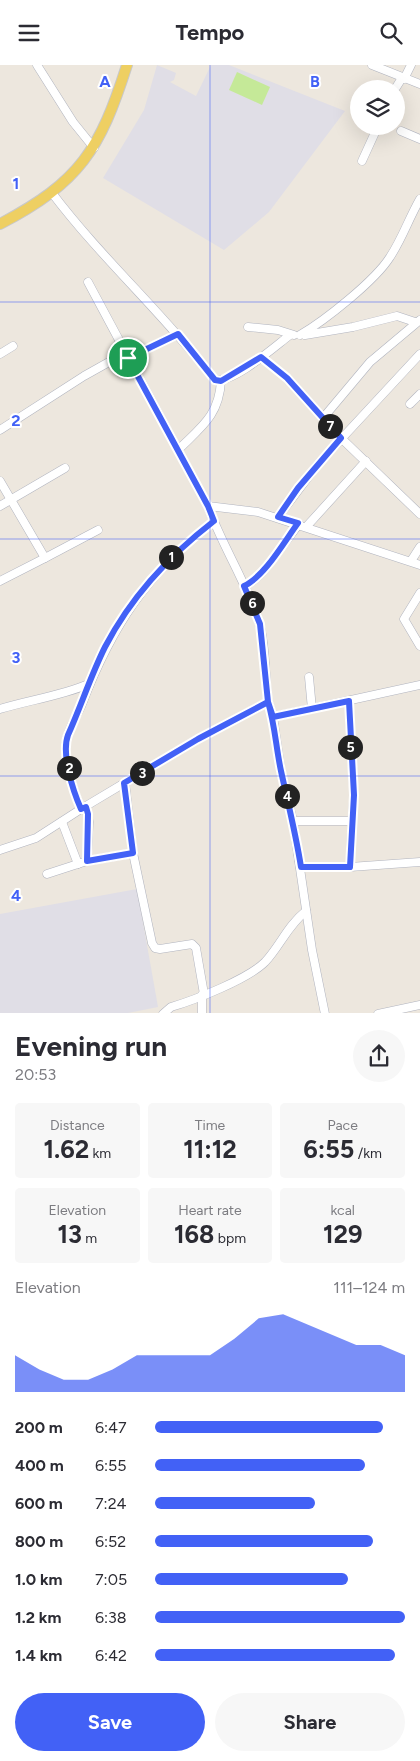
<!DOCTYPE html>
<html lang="en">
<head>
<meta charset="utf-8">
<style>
	:root { --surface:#fff; --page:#f7f7f7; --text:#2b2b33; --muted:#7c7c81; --accent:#4261f6 }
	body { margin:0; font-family:Figtree,sans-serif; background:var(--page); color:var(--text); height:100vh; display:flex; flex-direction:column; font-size:19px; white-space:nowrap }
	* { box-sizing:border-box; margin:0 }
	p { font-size:16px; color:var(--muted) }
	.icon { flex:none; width:28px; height:28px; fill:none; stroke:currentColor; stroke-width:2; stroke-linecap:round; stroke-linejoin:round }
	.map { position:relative; height:948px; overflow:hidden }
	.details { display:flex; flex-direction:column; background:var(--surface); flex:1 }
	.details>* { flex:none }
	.fabs { position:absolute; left:350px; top:15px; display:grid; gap:10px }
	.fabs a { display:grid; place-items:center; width:55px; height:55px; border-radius:50%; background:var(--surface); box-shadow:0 5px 20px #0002; font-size:25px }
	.pin { position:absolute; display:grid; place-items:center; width:42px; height:42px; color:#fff; margin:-21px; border:2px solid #fff; border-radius:50%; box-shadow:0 1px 5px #0007 }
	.km { position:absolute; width:25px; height:25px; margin:-12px; border-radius:50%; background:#222; color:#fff; font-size:14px; line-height:25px; text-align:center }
	.round { display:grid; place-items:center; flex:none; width:52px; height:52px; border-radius:26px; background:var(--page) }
	.summary { display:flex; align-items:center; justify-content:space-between; height:85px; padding:0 15px }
	h1 { font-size:28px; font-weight:700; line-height:38px }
	.figures { display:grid; grid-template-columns:repeat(3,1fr); gap:8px; height:85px; padding:5px 15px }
	.figures div { display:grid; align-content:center; border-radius:5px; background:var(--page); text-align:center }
	.figures b { font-size:25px; font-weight:700 }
	.figures small { font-size:14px; font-weight:400 }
	.figures p { font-size:14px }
	.chart { height:140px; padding:10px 15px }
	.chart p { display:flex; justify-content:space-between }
	.chart svg { width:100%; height:90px; margin-top:5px; fill:var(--accent); opacity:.7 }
	.primary-button { display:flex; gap:10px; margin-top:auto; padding:10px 15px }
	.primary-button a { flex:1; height:58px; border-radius:30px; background:var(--accent); color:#fff; font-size:20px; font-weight:700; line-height:58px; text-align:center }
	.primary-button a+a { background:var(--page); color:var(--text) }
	ul { padding:0 15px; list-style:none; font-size:16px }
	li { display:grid; grid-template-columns:80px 60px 1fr; align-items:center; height:38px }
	li i { height:12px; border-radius:6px; background:var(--accent) }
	header { display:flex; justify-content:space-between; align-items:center; height:65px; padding:0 15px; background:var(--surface); font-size:22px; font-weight:700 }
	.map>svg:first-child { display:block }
	.industrial { fill:#e0dee6 }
	.pitch { fill:#c5e998 }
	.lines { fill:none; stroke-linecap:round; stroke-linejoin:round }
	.minor-casing { stroke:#b1b4bf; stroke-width:9 }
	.major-casing { stroke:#c8c8c8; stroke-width:12 }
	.minor { stroke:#fff; stroke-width:8 }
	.major { stroke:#eecf62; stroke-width:10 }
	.route-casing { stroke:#fff; stroke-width:10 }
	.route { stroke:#4261f6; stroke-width:6 }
	.grid { fill:none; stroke:#4261f6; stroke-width:1; stroke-opacity:0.55 }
	.grid-label { font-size:16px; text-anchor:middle; font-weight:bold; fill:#4261f6; stroke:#fff; stroke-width:4; stroke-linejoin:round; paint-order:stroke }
</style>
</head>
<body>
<header><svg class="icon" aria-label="menu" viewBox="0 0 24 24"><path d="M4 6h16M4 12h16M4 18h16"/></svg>Tempo<svg class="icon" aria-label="search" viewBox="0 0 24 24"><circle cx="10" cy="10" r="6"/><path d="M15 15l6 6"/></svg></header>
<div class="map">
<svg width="420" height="949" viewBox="0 0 420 949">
	<rect width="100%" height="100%" fill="#ede7de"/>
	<g class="industrial">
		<polygon points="157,0 176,8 174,15 170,17 196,31 211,0 229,0 345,46 269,147 224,185 103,113 144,45"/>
		<polygon points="137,824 158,942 123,949 0,948 0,849"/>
	</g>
	<polygon class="pitch" points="237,7 270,22 262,40 229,25"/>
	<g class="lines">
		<defs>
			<g id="minor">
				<polyline points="37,0 73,57 94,83"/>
				<polyline points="372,0 420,19"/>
				<polyline points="404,14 411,0"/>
				<polyline points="395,24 402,13"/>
				<polyline points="401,66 420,74"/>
				<polyline points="362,96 378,61"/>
				<path d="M52 128C102 194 164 249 215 315 234 318 274 282 290 270"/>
				<path d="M88 217 208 441C222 481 246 516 259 557 266 578 265 614 268 637L198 674 81 744C74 728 64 696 66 678 67 665 77 651 82 639 112 561 147 508 214 456"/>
				<polyline points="248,262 278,265 294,270"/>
				<path d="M300 270C324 256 375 216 390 192 402 174 409 153 420 134"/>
				<polyline points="305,270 353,262 397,251 415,257"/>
				<polyline points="0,289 13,281"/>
				<polyline points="261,292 287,313 341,373 420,449"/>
				<polyline points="128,293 178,269"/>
				<polyline points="410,339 420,329"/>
				<polyline points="323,353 370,297 420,255"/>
				<polyline points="0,365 84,311 125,288"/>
				<path d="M178 385C201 362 219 351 221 316"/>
				<polyline points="0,416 45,493 0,516"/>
				<polyline points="0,441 65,403"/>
				<polyline points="208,441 258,447 420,500"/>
				<polyline points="278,452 318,399 420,289"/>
				<polyline points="307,461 366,396"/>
				<polyline points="45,493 98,465"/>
				<polyline points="411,496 420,482"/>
				<path d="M245 521C265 511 284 477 299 459"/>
				<polyline points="420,528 404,554 420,581"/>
				<polyline points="309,612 312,644"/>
				<polyline points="349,636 354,730 352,756"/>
				<polyline points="268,637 273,652 281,706 293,756 312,885 325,949"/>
				<path d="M0 644C30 635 60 631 89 619"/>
				<polyline points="273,652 420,620"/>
				<polyline points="125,718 133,788 152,878 155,883 160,884 192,879 196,883 204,929"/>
				<polyline points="293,756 352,756 350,802"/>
				<polyline points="62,757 78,799"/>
				<polyline points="0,785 36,773 81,744"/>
				<polyline points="87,796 133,788"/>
				<polyline points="301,802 350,802 420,797"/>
				<polyline points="47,809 87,796 89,757 86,742"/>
				<polyline points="202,930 202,949"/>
				<path d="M163 949 171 942C195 935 248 914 265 897 280 881 288 860 306 846"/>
				<polyline points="378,949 420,940"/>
			</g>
			<path id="major" d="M0 159C80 117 100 85 127 0"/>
		</defs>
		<use href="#minor" class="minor-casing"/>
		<use href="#major" class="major-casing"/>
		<use href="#minor" class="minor"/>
		<use href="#major" class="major"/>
	</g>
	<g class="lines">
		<defs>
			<path id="route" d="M128 293 208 441 214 456C170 490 131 532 105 582 91 610 81 641 68 670 61 689 73 726 81 744L86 742 88 749 87 796 133 788 124 718 198 674 268 637C275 660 276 683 281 706 288 738 296 770 301 802H350L354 730 349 636 273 652 268 637 260 559 244 521C265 511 284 477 298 458L278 452 298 423 341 373 287 313 261 292 221 316 215 315 178 269 128 293"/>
		</defs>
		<use href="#route" class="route-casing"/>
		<use href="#route" class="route"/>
	</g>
	<path class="grid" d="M210 0V949M0 237H420M0 474H420M0 711H420"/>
	<g class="grid-label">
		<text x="105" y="22">A</text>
		<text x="315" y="22">B</text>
		<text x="16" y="124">1</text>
		<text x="16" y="361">2</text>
		<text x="16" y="598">3</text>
		<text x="16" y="836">4</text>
	</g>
</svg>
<div class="fabs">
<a><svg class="icon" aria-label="layers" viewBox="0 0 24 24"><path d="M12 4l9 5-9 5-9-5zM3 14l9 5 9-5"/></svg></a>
</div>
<div class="pin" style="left:128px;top:293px;background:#1e9e55"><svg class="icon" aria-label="arrive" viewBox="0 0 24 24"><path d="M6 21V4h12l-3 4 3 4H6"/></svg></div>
<b class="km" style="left:171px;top:492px">1</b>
<b class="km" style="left:69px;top:703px">2</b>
<b class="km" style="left:142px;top:708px">3</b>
<b class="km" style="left:287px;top:731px">4</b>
<b class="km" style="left:350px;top:682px">5</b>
<b class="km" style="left:252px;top:538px">6</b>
<b class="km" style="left:330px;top:361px">7</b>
</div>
<section class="details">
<div class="summary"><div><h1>Evening run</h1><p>20:53</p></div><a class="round"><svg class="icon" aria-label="share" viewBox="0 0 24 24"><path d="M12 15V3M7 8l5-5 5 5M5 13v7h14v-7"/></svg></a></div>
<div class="figures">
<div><p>Distance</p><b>1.62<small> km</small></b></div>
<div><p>Time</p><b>11:12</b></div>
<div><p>Pace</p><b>6:55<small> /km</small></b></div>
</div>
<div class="figures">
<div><p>Elevation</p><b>13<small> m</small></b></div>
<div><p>Heart rate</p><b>168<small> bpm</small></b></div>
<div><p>kcal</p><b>129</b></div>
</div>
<div class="chart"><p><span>Elevation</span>111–124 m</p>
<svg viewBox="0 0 160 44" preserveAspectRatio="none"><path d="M0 44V26L10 33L20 38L30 38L40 33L50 26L60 26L70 26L80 26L90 18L100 8L110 6L120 11L130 16L140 21L150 21L160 26V44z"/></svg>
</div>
<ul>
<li><b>200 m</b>6:47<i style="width:91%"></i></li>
<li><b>400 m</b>6:55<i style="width:84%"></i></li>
<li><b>600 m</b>7:24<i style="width:64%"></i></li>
<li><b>800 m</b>6:52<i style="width:87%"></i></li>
<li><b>1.0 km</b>7:05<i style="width:77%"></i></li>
<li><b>1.2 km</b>6:38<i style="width:100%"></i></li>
<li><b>1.4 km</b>6:42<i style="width:96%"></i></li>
</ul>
<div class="primary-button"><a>Save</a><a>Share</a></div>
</section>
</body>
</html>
